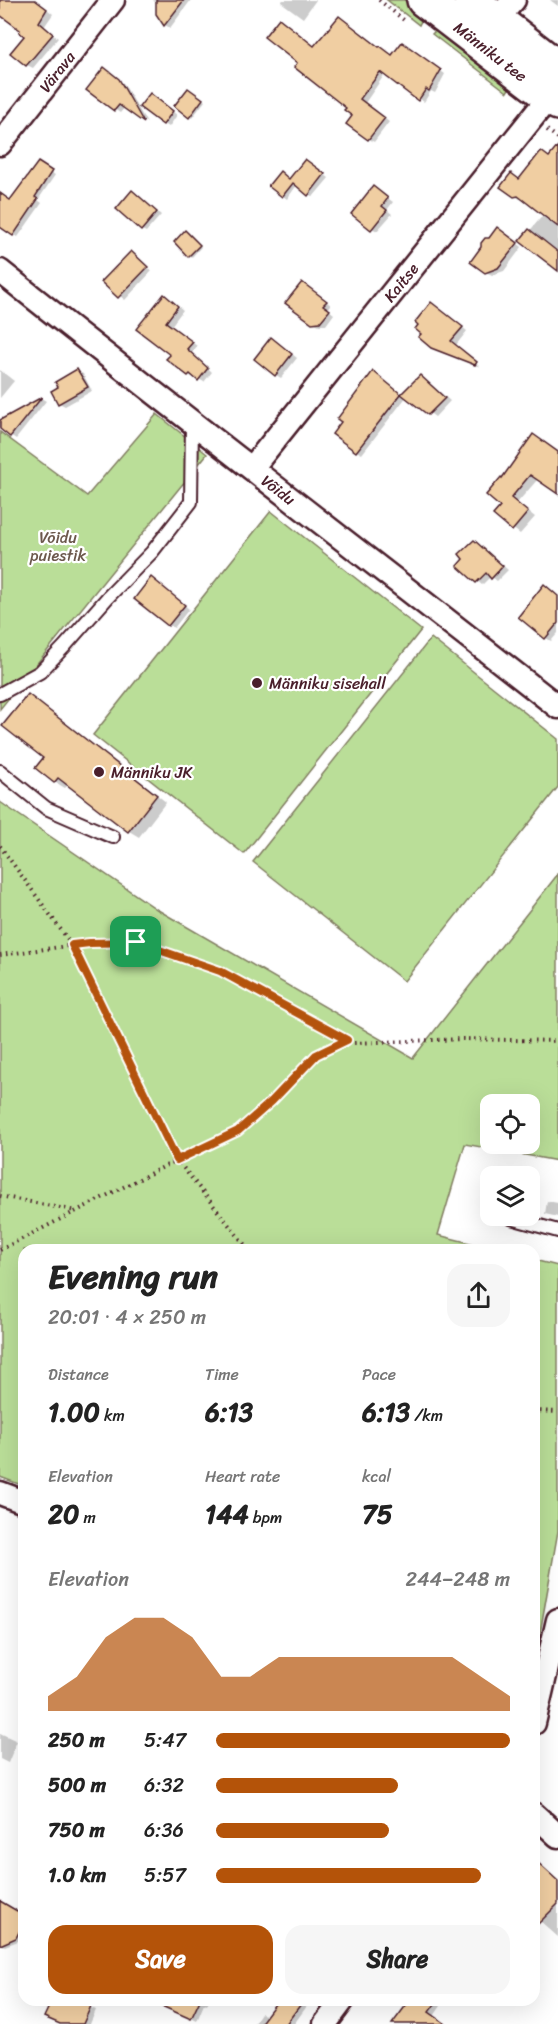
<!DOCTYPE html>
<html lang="en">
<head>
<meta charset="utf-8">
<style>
	:root { --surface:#fff; --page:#f6f6f6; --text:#222; --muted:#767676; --accent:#b45309 }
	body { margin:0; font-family:Sriracha,sans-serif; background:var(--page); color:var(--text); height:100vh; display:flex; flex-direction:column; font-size:22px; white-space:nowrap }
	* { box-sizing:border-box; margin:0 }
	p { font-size:20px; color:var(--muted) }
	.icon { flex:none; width:33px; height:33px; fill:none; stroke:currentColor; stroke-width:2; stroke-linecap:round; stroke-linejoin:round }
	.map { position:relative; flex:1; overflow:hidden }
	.panel { position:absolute; left:18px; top:1244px; width:522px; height:762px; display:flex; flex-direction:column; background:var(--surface); border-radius:18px; box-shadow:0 6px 24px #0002 }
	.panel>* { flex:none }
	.fabs { position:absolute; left:480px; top:1094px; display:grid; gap:12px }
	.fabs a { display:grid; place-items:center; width:60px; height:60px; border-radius:12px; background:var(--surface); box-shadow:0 6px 24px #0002; font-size:30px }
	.pin { position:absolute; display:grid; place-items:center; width:51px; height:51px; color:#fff; margin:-26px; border-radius:12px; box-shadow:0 3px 9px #0006 }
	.round { display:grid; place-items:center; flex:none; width:63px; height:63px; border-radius:18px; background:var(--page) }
	.summary { display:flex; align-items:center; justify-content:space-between; height:102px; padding:0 30px }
	h1 { font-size:33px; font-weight:700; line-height:45px }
	.stats { display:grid; grid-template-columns:repeat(3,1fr); gap:9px; height:102px; padding:6px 30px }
	.stats div { display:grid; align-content:center }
	.stats b { font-size:26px; font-weight:700 }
	.stats small { font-size:16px; font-weight:400 }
	.stats p { font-size:16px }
	.chart { height:168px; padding:12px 30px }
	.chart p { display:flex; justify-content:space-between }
	.chart svg { width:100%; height:108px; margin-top:6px; fill:var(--accent); opacity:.7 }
	.action { display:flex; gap:12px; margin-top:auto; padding:12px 30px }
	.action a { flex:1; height:69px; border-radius:18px; background:var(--accent); color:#fff; font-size:24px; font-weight:700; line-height:69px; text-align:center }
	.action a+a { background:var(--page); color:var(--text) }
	ul { padding:0 30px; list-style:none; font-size:20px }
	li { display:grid; grid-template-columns:96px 72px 1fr; align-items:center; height:45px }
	li i { height:15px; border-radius:8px; background:var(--accent) }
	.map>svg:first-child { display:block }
	.green { fill:#bade98; stroke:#827e62; stroke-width:1.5; fill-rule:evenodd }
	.shadow { fill:#0003 }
	.building { fill:#f0cea2; stroke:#4a1f2b; stroke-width:1.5 }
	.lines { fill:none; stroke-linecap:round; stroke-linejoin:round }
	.lane-casing { stroke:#4a1f2b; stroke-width:16 }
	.street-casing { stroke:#4a1f2b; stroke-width:27 }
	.secondary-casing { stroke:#4a1f2b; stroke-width:38 }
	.path { stroke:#4a1f2b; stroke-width:4; stroke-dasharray:1.5 4.5; stroke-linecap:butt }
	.lane { stroke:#fff; stroke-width:12 }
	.street { stroke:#fff; stroke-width:22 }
	.secondary { stroke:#fff; stroke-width:33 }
	.route-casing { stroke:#fff; stroke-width:12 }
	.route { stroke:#b45309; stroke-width:8 }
	.poi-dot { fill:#4a1f2b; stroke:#fff; stroke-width:2 }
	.labels { text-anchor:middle; stroke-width:4.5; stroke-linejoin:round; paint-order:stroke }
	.street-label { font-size:16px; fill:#4a1f2b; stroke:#fff }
	.park-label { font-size:16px; fill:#6c584c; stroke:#fff }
	.poi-label { font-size:16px; fill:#4a1f2b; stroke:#fff; text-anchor:start }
</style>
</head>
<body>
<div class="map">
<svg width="558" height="2024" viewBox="0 0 558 2024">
	<rect width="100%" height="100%" fill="#fff"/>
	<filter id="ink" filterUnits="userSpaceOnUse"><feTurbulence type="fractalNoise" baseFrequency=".0167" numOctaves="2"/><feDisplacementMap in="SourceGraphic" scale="12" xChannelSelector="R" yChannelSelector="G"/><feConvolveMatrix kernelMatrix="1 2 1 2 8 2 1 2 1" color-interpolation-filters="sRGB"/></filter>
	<g filter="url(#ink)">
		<g class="green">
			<polygon points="387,0 404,0 424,15 419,25"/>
			<polygon points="439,27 512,84 507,92 432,34"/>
			<polygon points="157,414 207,454 0,709 0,432 87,496"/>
			<polygon points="271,511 421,630 244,854 93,735"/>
			<polygon points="431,638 558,739 558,787 404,981 253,862"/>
			<path d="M0 802 158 910 413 1058 558 874V1161L465 1144 438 1235 494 1249 24 1250V1486L0 1477ZM490 1104H530V1143H490Z"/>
			<polygon points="534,1260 558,1266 558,1531 534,1667"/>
		</g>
		<g class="shadow">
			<polygon points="0,0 36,0 53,14 44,27 58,38 33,68 27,65 26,36 22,30 0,13"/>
			<polygon points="153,0 191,0 170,28 165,25 158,14 158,5"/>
			<polygon points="283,0 316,0 303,18 281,2"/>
			<polygon points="550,0 558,0 558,6"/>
			<polygon points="408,47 445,74 435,93 431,91 424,102 385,74 365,103 389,122 374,142 369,139 355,116 348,108 315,48 380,48 393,56"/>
			<polygon points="110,72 124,84 147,123 125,107 120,113 88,90"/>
			<polygon points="189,90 205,101 192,118 176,106"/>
			<polygon points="156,98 177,115 169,127 164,124"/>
			<polygon points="550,158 558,160 558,269 521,241 544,214 523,198 520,199 515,196 520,180"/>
			<polygon points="310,163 329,178 313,197 297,185 287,199 283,196 290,180"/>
			<polygon points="38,164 55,175 38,200 42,203 18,237 0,226 0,195 11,202"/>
			<polygon points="374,188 393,202 387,210 392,214 377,231 372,228"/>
			<polygon points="137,195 161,215 146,232 142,230"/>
			<polygon points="503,232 522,247 504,271 492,275 486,272 489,239"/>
			<polygon points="188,233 201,247 192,257 176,242"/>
			<polygon points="131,253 152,271 125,300 103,282"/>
			<polygon points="307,287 331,305 328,309 334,314 326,325 319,325 313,322"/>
			<polygon points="170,299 183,310 171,326 197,346 192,353 212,372 204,382 195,377 194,378 189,375 172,355 138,328"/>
			<polygon points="437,307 467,331 456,345 480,367 435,349"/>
			<polygon points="277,342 297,358 281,378 276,375"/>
			<polygon points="0,370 14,381 0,398"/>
			<polygon points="77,371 83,374 92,391 65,406 59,403"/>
			<polygon points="379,376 402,395 426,380 450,401 435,417 407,396 362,454 356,451"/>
			<polygon points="41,398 46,401 16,439 0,428 0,422"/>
			<polygon points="558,452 558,493 538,479 517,503 535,517 520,534 495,515 502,507 501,479"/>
			<polygon points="479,545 508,570 497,581 491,576 482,585 459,566"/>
			<polygon points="157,582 189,609 174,628 169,625"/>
			<polygon points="558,596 558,633 551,641 546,638"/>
			<polygon points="28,696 39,702 166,802 139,837 129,831 69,784 65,788 55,782 45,758"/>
			<polygon points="547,1201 558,1203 558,1217 545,1214"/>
			<polygon points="0,1733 17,1741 8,1763 0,1759"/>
			<polygon points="534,1859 558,1880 558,1937 539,1920 534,1888"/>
			<polygon points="0,1903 24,1917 24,1935 21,1940 5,1946 0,1944"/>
			<polygon points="66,2000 73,2000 96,2010 90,2024 61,2024 63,2005"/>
			<polygon points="180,2000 209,2000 207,2005 204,2004 197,2021 175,2010"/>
			<polygon points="280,2000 299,2000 307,2006 294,2024 254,2023 261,2013 268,2017"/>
			<polygon points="411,2000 433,2000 441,2006 434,2016 445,2024 393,2024"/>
		</g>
		<g class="building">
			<polygon points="0,0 35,0 47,9 39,22 53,34 26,66 10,53 24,36 19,32 20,30 0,15"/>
			<polygon points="156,0 184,0 164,26 156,14"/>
			<polygon points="339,16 379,47 380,46 392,55 402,42 441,70 429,91 426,89 418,101 380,72 360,99 385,118 368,140 346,124 352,116 344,110 346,108 294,67 297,63 264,37 279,18 314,46"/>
			<polygon points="104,67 119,79 144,123 119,105 114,111 86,90"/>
			<polygon points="188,88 203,99 189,118 174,106"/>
			<polygon points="150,93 173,111 163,125 139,107"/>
			<polygon points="558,146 558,227 518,196 514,197 500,187 511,173 519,179 541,151 549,157"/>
			<polygon points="305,159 325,174 308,196 293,183 282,197 268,186 280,171 289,179"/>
			<polygon points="38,162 52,171 35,197 38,199 13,236 0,227 0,193 10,200"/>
			<polygon points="373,186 388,198 382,206 387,210 371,230 351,214"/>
			<polygon points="132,190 157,212 141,231 116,209"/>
			<polygon points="497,227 518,243 498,268 485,273 470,262 481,247 481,243 485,238 489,238"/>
			<polygon points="529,229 558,252 558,271 519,241"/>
			<polygon points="185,230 200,245 188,257 174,242"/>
			<polygon points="131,251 148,267 118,298 101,282"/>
			<polygon points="302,282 327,301 323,305 330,310 320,322 312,323 285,303"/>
			<polygon points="164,294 178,306 166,322 193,342 187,349 208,368 198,381 190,374 188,376 166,359 170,355 136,329"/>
			<polygon points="431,302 463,327 451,341 477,362 475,365 431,348 418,337 421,334 415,329 418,325 415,322"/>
			<polygon points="271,337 292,354 275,376 254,359"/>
			<polygon points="77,369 88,387 58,404 51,391 58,387 55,382"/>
			<polygon points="373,371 401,394 356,452 332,434 341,422 337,419"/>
			<polygon points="420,375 445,398 428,415 401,394"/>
			<polygon points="42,397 10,437 0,429 0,420"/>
			<polygon points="533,434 558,452 558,494 530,475 511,498 528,512 512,531 493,515 500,507 486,495 501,477 502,478"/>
			<polygon points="474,540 503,566 491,579 486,573 476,583 457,566 463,559 459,554"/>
			<polygon points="151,577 185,605 168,626 134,599"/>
			<polygon points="544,584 558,596 558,623 545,639 518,617"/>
			<polygon points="28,694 157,795 128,832 58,778 54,783 35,768 43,758 2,726"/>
			<polygon points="534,1859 558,1881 558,1904 534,1928"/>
			<polygon points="0,1901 24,1915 24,1922 16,1938 0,1945"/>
			<polygon points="52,2000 77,2000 91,2006 83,2024 60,2024 44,2017"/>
			<polygon points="148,2000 200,2000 191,2019"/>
			<polygon points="278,2000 304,2000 286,2024 260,2024"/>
			<polygon points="410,2000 438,2000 429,2012 446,2024 392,2024"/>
		</g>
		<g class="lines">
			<defs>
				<g id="lane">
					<polyline points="0,694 40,672 64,647 108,597 152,552 191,502 192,423"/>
					<polyline points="0,771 46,808 113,837"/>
					<polyline points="511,1218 558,1231"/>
				</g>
				<g id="street">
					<polyline points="496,20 514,0"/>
					<path id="s1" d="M0 144 113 0"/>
					<path id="s2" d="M0 271C184 418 372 561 558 707"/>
					<path id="s3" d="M252 468 549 97"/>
					<polyline points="0,1493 24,1502"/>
					<polyline points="534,1723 558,1620"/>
					<polyline points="534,1814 558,1836"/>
					<polyline points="325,2024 343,2000"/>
				</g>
				<g id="secondary">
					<path id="s4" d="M424 0 558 103"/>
					<polyline points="471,0 558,68"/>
				</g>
			</defs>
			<use href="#lane" class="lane-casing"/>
			<use href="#street" class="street-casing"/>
			<use href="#secondary" class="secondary-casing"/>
			<g class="path">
				<polyline points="379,0 405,21"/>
				<polyline points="547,130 558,138"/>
				<polyline points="0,846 72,945 177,1160 249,1250"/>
				<polyline points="0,955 90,943 136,942 220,971 353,1043 463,1039 558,1041"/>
				<polyline points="0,1196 76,1211"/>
				<polyline points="0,1250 153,1172 238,1131 272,1101 316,1055 347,1040"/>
				<polyline points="534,1411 558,1412"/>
			</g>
			<use href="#lane" class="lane"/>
			<use href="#street" class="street"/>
			<use href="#secondary" class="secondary"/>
		</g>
	</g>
	<g class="lines" filter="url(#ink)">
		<defs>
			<polygon id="route" points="136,942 220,971 347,1040 316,1055 272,1101 238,1131 177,1160 72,945 90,943"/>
		</defs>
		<use href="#route" class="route-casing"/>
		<use href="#route" class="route"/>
	</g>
	<g class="poi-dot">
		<circle cx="257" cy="683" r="6"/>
		<circle cx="99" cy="772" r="6"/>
	</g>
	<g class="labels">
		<g class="street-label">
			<text dy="6" stroke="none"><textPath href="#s4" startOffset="84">Männiku tee</textPath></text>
			<text dy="6" stroke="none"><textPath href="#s1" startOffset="92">Värava</textPath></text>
			<text dy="6" stroke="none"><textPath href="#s3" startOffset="238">Kaitse</textPath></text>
			<text dy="6" stroke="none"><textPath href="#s2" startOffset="354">Võidu</textPath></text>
		</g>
		<g class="park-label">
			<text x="58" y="543">Võidu<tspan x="58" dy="18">puiestik</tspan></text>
		</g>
		<g class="poi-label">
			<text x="269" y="689">Männiku sisehall</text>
			<text x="111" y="778">Männiku JK</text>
		</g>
	</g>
</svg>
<div class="fabs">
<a><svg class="icon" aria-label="locate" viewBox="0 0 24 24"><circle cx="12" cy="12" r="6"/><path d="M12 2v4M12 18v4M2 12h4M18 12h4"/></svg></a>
<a><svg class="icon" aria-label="layers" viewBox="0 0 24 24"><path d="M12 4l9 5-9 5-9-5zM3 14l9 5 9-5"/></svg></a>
</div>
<div class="pin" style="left:136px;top:942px;background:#1e9e55"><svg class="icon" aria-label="arrive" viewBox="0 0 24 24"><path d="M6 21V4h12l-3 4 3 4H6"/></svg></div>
<section class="panel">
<div class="summary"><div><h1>Evening run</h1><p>20:01 · 4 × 250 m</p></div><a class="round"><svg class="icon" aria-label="share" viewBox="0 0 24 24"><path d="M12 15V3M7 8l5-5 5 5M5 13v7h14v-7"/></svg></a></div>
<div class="stats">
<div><p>Distance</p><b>1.00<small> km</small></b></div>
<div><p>Time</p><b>6:13</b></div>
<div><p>Pace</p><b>6:13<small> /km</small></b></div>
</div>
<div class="stats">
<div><p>Elevation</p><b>20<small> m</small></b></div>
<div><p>Heart rate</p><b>144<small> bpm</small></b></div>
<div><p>kcal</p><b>75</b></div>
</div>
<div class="chart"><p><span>Elevation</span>244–248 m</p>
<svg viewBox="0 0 160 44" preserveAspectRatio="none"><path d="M0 44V38L10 30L20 14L30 6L40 6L50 14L60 30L70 30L80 22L90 22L100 22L110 22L120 22L130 22L140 22L150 30L160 38V44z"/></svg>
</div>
<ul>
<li><b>250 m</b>5:47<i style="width:100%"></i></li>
<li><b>500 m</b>6:32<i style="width:62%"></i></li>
<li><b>750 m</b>6:36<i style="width:59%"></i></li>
<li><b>1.0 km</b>5:57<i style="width:90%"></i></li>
</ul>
<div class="action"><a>Save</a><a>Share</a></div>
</section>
</div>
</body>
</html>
